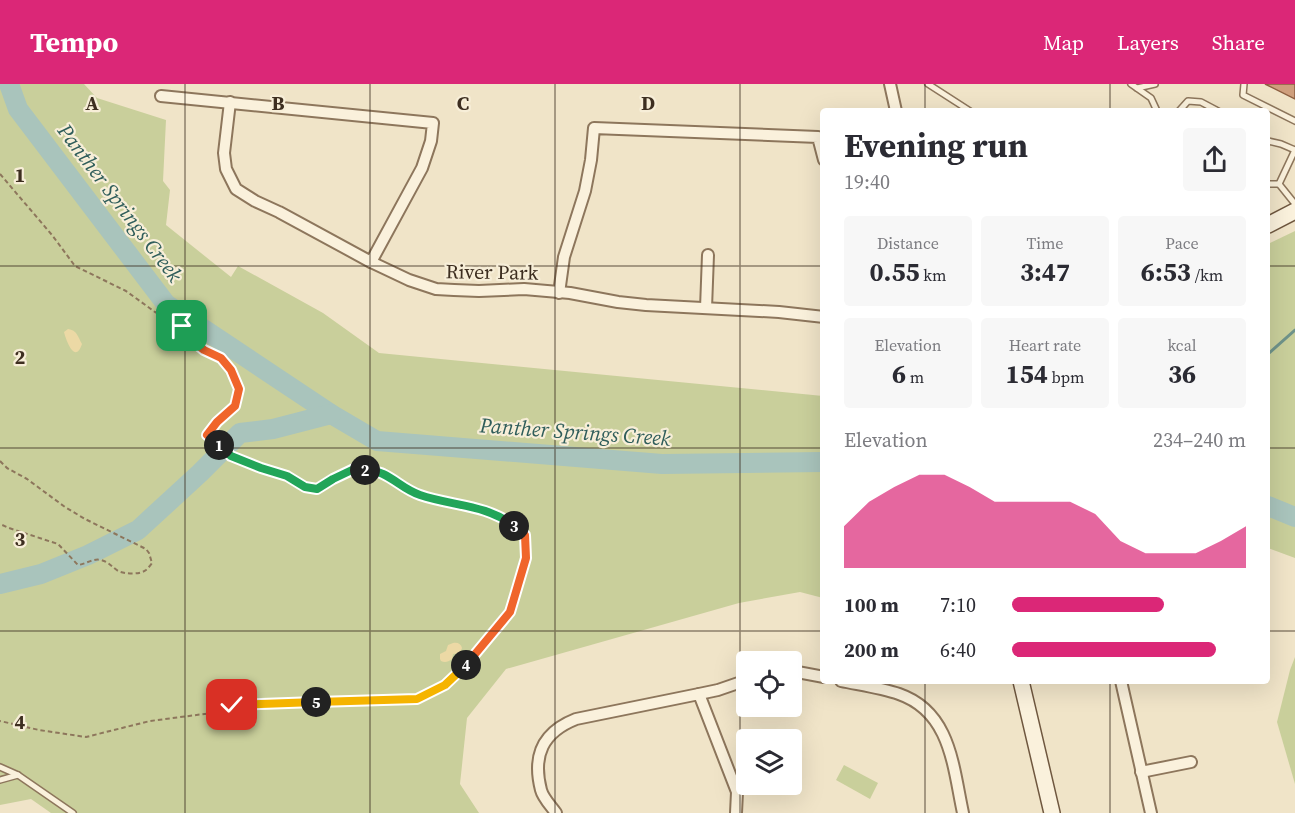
<!DOCTYPE html>
<html lang="en">
<head>
<meta charset="utf-8">
<style>
	:root { --surface:#fff; --page:#f7f7f7; --text:#2b2b33; --muted:#7c7c81; --accent:#db2777 }
	body { margin:0; font-family:"Source Serif 4",serif; background:var(--page); color:var(--text); height:100vh; display:flex; flex-direction:column; font-size:22px; white-space:nowrap }
	* { box-sizing:border-box; margin:0 }
	p { font-size:20px; color:var(--muted) }
	.icon { flex:none; width:33px; height:33px; fill:none; stroke:currentColor; stroke-width:2; stroke-linecap:round; stroke-linejoin:round }
	.map { position:relative; flex:1; overflow:hidden }
	.panel { position:absolute; left:820px; top:24px; width:450px; height:576px; display:flex; flex-direction:column; background:var(--surface); border-radius:6px; box-shadow:0 6px 24px #0002 }
	.panel>* { flex:none }
	.tools { position:absolute; left:736px; top:567px; display:grid; gap:12px }
	.tools a { display:grid; place-items:center; width:66px; height:66px; border-radius:6px; background:var(--surface); box-shadow:0 6px 24px #0002; font-size:30px }
	.pin { position:absolute; display:grid; place-items:center; width:51px; height:51px; color:#fff; margin:-26px; border-radius:12px; box-shadow:0 3px 9px #0006 }
	.km { position:absolute; width:30px; height:30px; margin:-15px; border-radius:50%; background:#222; color:#fff; font-size:16px; line-height:30px; text-align:center }
	.round { display:grid; place-items:center; flex:none; width:63px; height:63px; border-radius:6px; background:var(--page) }
	.head { display:flex; align-items:center; justify-content:space-between; height:102px; padding:0 24px }
	h1 { font-size:33px; font-weight:700; line-height:45px }
	.metrics { display:grid; grid-template-columns:repeat(3,1fr); gap:9px; height:102px; padding:6px 24px }
	.metrics div { display:grid; align-content:center; border-radius:6px; background:var(--page); text-align:center }
	.metrics b { font-size:26px; font-weight:700 }
	.metrics small { font-size:16px; font-weight:400 }
	.metrics p { font-size:16px }
	.chart { height:168px; padding:12px 24px }
	.chart p { display:flex; justify-content:space-between }
	.chart svg { width:100%; height:108px; margin-top:6px; fill:var(--accent); opacity:.7 }
	ul { padding:0 24px; list-style:none; font-size:20px }
	li { display:grid; grid-template-columns:96px 72px 1fr; align-items:center; height:45px }
	li i { height:15px; border-radius:8px; background:var(--accent) }
	header { display:flex; align-items:center; gap:36px; box-sizing:border-box; height:84px; padding:0 30px; background:var(--accent); color:#fff }
	header strong { font-size:28px }
	nav { display:flex; gap:33px; margin-inline-start:auto; font-size:21px }
	.map>svg:first-child { display:block }
	.green { fill:#c9cf9b }
	.sand { fill:#ecd9a5 }
	.lines { fill:none; stroke-linecap:round; stroke-linejoin:round }
	.stream { stroke:#6f938a; stroke-width:3 }
	.river { stroke:#a9c4bc; stroke-width:20 }
	.building { fill:#cf9f7d; stroke:#8d5f41; stroke-width:1.5 }
	.lane-casing { stroke:#8d765c; stroke-width:8 }
	.street-casing { stroke:#8d765c; stroke-width:14 }
	.secondary-casing { stroke:#6f573f; stroke-width:18 }
	.path { stroke:#8d765c; stroke-width:2; stroke-dasharray:4.5 3; stroke-linecap:butt }
	.lane { stroke:#faf1dc; stroke-width:5 }
	.street { stroke:#faf1dc; stroke-width:10 }
	.secondary { stroke:#faf1dc; stroke-width:15 }
	.split-1-casing { stroke:#fff; stroke-width:12 }
	.split-2-casing { stroke:#fff; stroke-width:12 }
	.split-3-casing { stroke:#fff; stroke-width:12 }
	.split-4-casing { stroke:#fff; stroke-width:12 }
	.split-5-casing { stroke:#fff; stroke-width:12 }
	.split-6-casing { stroke:#fff; stroke-width:12 }
	.split-1 { stroke:#f0652b; stroke-width:8 }
	.split-2 { stroke:#22a559; stroke-width:8 }
	.split-3 { stroke:#22a559; stroke-width:8 }
	.split-4 { stroke:#f0652b; stroke-width:8 }
	.split-5 { stroke:#f5b400; stroke-width:8 }
	.split-6 { stroke:#f5b400; stroke-width:8 }
	.grid { fill:none; stroke:#3d2e20; stroke-width:1.5; stroke-opacity:0.55 }
	.labels { text-anchor:middle; stroke-width:4.5; stroke-linejoin:round; paint-order:stroke }
	.street-label { font-size:20px; fill:#3d2e20; stroke:#f7eed8 }
	.water-label { font-size:21px; font-style:italic; fill:#2f5d5a; stroke:#f7eed8 }
	.grid-label { font-size:20px; text-anchor:middle; font-weight:bold; fill:#3d2e20; stroke:#f7eed8; stroke-width:4.5; stroke-linejoin:round; paint-order:stroke }
</style>
</head>
<body>
<header>
<strong>Tempo</strong>
<nav><a>Map</a><a>Layers</a><a>Share</a></nav>
</header>
<div class="map">
<svg width="1295" height="729" viewBox="0 0 1295 729">
	<rect width="100%" height="100%" fill="#f0e4c8"/>
	<g class="green">
		<polygon points="0,0 84,0 97,14 166,36 163,97 170,106 166,141 231,193 238,182 323,229 379,269 823,312 823,514 800,508 739,519 506,585 467,634 460,700 479,729 51,729 31,715 0,721"/>
		<polygon points="1295,147 1295,474 1268,464 1268,160"/>
		<polygon points="1295,573 1295,700 1277,638 1290,586"/>
		<polygon points="844,681 878,699 870,715 836,696"/>
	</g>
	<g class="sand">
		<path d="M68 245C77 246 78 253 82 260 75 281 66 256 64 248Z"/>
		<path d="M453 559C458 558 461 560 462 564 460 570 458 569 453 570L452 575C448 578 445 579 441 577L440 575V570L446 567 448 561Z"/>
	</g>
	<g class="lines">
		<polyline class="stream" points="1268,270 1295,246"/>
		<g class="river">
			<polyline points="9,0 18,25 166,220 331,330 377,357 662,380 824,378"/>
			<polyline points="1268,422 1295,433"/>
			<polyline points="0,500 41,490 88,471 138,446 200,389 240,349 273,345 331,330"/>
		</g>
	</g>
	<polygon class="building" points="1265,0 1295,0 1295,15"/>
	<g class="lines">
		<defs>
			<g id="lane">
				<polyline points="928,0 970,27"/>
				<polyline points="1131,0 1151,14 1157,27"/>
				<polyline points="1244,0 1243,11 1295,37"/>
				<polyline points="1137,4 1155,0"/>
				<polyline points="1179,27 1188,17 1201,18 1218,27"/>
				<polyline points="1268,57 1281,60 1295,66"/>
				<polyline points="1295,66 1279,100 1295,120"/>
				<polyline points="1268,100 1279,100"/>
				<polyline points="0,683 18,691 73,729"/>
				<polyline points="0,696 18,691"/>
			</g>
			<g id="street">
				<polyline points="890,0 896,27"/>
				<polyline points="161,12 433,39 431,57 422,84 371,178"/>
				<polyline points="230,18 224,69 226,85 236,105 255,117 279,128 371,178 409,196 436,205 454,206 479,207 524,205 570,209 618,218 646,221 779,228 824,233"/>
				<polyline points="559,209 564,173 585,107 591,76 594,44 818,53 824,76"/>
				<polyline points="706,224 708,171"/>
				<polyline points="792,587 824,593"/>
				<path d="M841 597C860 601 881 604 899 610 951 628 953 683 963 729"/>
				<polyline points="1121,597 1151,729"/>
				<polyline points="699,610 718,606 747,596"/>
				<polyline points="1141,688 1191,678"/>
				<path d="M556 729C551 722 543 714 541 706 532 671 543 648 576 635L699 610 737 708 736 729"/>
			</g>
			<g id="secondary">
				<polyline points="1268,141 1295,127"/>
				<polyline points="1021,597 1052,729"/>
			</g>
		</defs>
		<use href="#lane" class="lane-casing"/>
		<use href="#street" class="street-casing"/>
		<use href="#secondary" class="secondary-casing"/>
		<g class="path">
			<polyline points="0,90 52,151 75,182 126,207 155,228 182,241 190,255 204,266 221,274 231,286 239,305 235,322 217,338 207,351 232,372 261,384 287,392 305,403 317,405 333,395 353,385 382,388 400,402 419,411 483,425 506,436 525,451 526,474 510,528 462,586 445,601 417,615 232,621 212,629 150,637 86,653 39,646 0,637"/>
			<path d="M0 377 7 384 27 395 65 423 85 435 146 465 149 469 152 479C151 481 148 484 146 486 140 491 124 490 118 487 112 483 109 478 101 476 93 474 86 480 78 481L58 460 9 444 0 440"/>
		</g>
		<use href="#lane" class="lane"/>
		<use href="#street" class="street"/>
		<use href="#secondary" class="secondary"/>
	</g>
	<g class="lines">
		<defs>
			<polyline id="split-1" points="182,242 190,255 204,266 221,274 231,286 239,305 235,322 217,338 207,351 219,361"/>
			<polyline id="split-2" points="219,361 231,372 261,384 287,392 305,403 317,405 333,395 354,385 365,386"/>
			<path id="split-3" d="M365 386C370 387 378 387 383 390 396 396 405 406 420 411 452 422 486 420 514 442"/>
			<polyline id="split-4" points="466,581 510,528 526,474 525,451 514,442"/>
			<polyline id="split-5" points="316,618 417,615 445,601 466,581"/>
			<polyline id="split-6" points="232,621 316,618"/>
		</defs>
		<use href="#split-1" class="split-1-casing"/>
		<use href="#split-2" class="split-2-casing"/>
		<use href="#split-3" class="split-3-casing"/>
		<use href="#split-4" class="split-4-casing"/>
		<use href="#split-5" class="split-5-casing"/>
		<use href="#split-6" class="split-6-casing"/>
		<use href="#split-1" class="split-1"/>
		<use href="#split-2" class="split-2"/>
		<use href="#split-3" class="split-3"/>
		<use href="#split-4" class="split-4"/>
		<use href="#split-5" class="split-5"/>
		<use href="#split-6" class="split-6"/>
	</g>
	<path class="grid" d="M185 0V729M370 0V729M555 0V729M740 0V729M925 0V27M1110 0V27M0 182H824M1268 182H1295M0 364H824M1268 364H1295M0 547H824M1268 547H1295M925 597V729M1110 597V729"/>
	<g class="labels">
		<g class="street-label">
			<text transform="translate(492 188) rotate(1)" y="7">River Park</text>
		</g>
		<g class="water-label">
			<text transform="translate(120 119) rotate(53)" y="7">Panther Springs Creek</text>
			<text transform="translate(575 348) rotate(4)" y="7">Panther Springs Creek</text>
		</g>
	</g>
	<g class="grid-label">
		<text x="92" y="26">A</text>
		<text x="278" y="26">B</text>
		<text x="463" y="26">C</text>
		<text x="648" y="26">D</text>
		<text x="20" y="98">1</text>
		<text x="20" y="280">2</text>
		<text x="20" y="462">3</text>
		<text x="20" y="645">4</text>
	</g>
</svg>
<div class="tools">
<a><svg class="icon" aria-label="locate" viewBox="0 0 24 24"><circle cx="12" cy="12" r="6"/><path d="M12 2v4M12 18v4M2 12h4M18 12h4"/></svg></a>
<a><svg class="icon" aria-label="layers" viewBox="0 0 24 24"><path d="M12 4l9 5-9 5-9-5zM3 14l9 5 9-5"/></svg></a>
</div>
<div class="pin" style="left:182px;top:242px;background:#1e9e55"><svg class="icon" aria-label="arrive" viewBox="0 0 24 24"><path d="M6 21V4h12l-3 4 3 4H6"/></svg></div>
<div class="pin" style="left:232px;top:621px;background:#d93025"><svg class="icon" aria-label="check" viewBox="0 0 24 24"><path d="M5 12l5 5 9-10"/></svg></div>
<b class="km" style="left:219px;top:361px">1</b>
<b class="km" style="left:365px;top:386px">2</b>
<b class="km" style="left:514px;top:442px">3</b>
<b class="km" style="left:466px;top:581px">4</b>
<b class="km" style="left:316px;top:618px">5</b>
<section class="panel">
<div class="head"><div><h1>Evening run</h1><p>19:40</p></div><a class="round"><svg class="icon" aria-label="share" viewBox="0 0 24 24"><path d="M12 15V3M7 8l5-5 5 5M5 13v7h14v-7"/></svg></a></div>
<div class="metrics">
<div><p>Distance</p><b>0.55<small> km</small></b></div>
<div><p>Time</p><b>3:47</b></div>
<div><p>Pace</p><b>6:53<small> /km</small></b></div>
</div>
<div class="metrics">
<div><p>Elevation</p><b>6<small> m</small></b></div>
<div><p>Heart rate</p><b>154<small> bpm</small></b></div>
<div><p>kcal</p><b>36</b></div>
</div>
<div class="chart"><p><span>Elevation</span>234–240 m</p>
<svg viewBox="0 0 160 44" preserveAspectRatio="none"><path d="M0 44V27L10 17L20 11L30 6L40 6L50 11L60 17L70 17L80 17L90 17L100 22L110 33L120 38L130 38L140 38L150 33L160 27V44z"/></svg>
</div>
<ul>
<li><b>100 m</b>7:10<i style="width:65%"></i></li>
<li><b>200 m</b>6:40<i style="width:87%"></i></li>
</ul>
</section>
</div>
</body>
</html>
